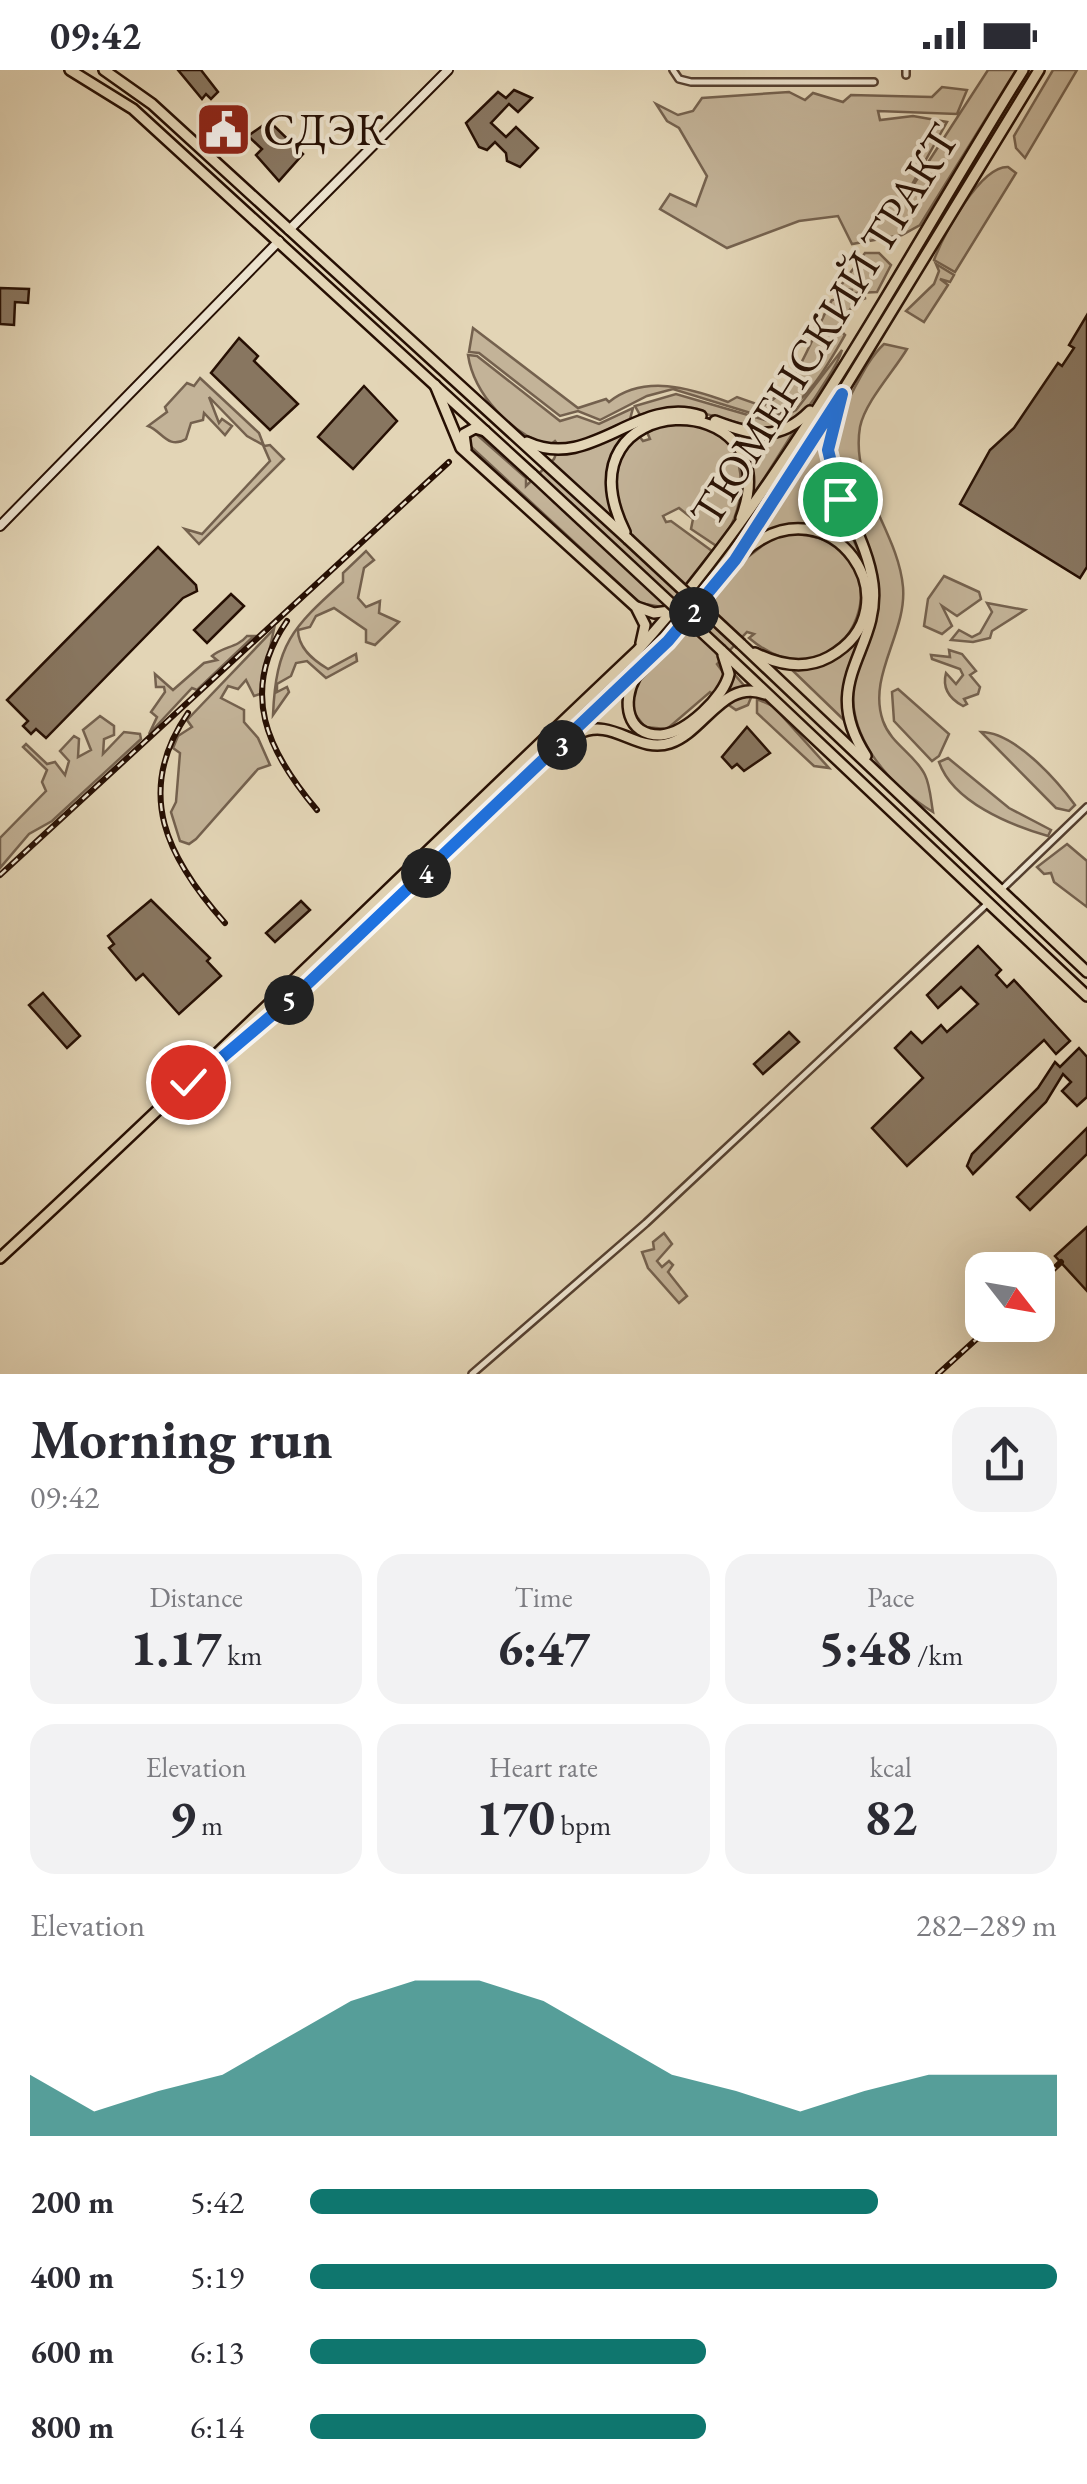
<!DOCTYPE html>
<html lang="en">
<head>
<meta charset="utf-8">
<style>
	:root { --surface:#fff; --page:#f2f2f3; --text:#2b2b33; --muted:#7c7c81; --accent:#0f766e }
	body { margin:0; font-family:"EB Garamond",serif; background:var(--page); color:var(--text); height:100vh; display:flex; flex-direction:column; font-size:38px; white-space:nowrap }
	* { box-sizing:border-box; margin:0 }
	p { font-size:32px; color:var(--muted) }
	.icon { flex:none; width:55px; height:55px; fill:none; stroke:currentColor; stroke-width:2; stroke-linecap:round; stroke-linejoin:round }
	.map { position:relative; height:1304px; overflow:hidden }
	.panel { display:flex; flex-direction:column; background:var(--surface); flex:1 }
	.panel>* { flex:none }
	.needle { width:65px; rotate:121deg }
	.fabs { position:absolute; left:965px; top:1182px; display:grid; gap:20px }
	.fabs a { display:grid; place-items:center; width:90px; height:90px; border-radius:20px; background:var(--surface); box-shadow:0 10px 40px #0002; font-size:50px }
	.pin { position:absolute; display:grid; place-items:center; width:85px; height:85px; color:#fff; margin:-42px; border:5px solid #fff; border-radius:50%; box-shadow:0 2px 10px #0007 }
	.km { position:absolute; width:50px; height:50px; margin:-25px; border-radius:50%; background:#222; color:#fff; font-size:28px; line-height:50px; text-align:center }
	.round { display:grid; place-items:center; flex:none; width:105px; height:105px; border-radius:30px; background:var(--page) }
	.overview { display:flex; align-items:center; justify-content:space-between; height:170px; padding:0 30px }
	h1 { font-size:55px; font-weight:700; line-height:75px }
	.figures { display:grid; grid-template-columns:repeat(3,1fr); gap:15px; height:170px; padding:10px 30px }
	.figures div { display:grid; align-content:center; border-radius:25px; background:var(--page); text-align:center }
	.figures b { font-size:50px; font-weight:700 }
	.figures small { font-size:28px; font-weight:400 }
	.figures p { font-size:28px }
	.chart { height:280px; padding:20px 30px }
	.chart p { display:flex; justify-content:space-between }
	.chart svg { width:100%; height:180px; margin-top:10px; fill:var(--accent); opacity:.7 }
	ul { padding:0 30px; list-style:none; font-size:32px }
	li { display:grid; grid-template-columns:160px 120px 1fr; align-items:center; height:75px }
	li i { height:25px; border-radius:12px; background:var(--accent) }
	.status { display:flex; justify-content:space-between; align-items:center; height:70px; padding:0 50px; background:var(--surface); direction:ltr }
	.status svg { height:28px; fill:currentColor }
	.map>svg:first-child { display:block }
	.green { fill:#c3b398; stroke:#74614e; stroke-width:2.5 }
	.building { fill:#887660; stroke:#260f03; stroke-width:2.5 }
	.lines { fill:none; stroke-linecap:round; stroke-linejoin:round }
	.minor-casing { stroke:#554030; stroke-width:10 }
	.secondary-casing { stroke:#260f03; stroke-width:12 }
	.primary-casing { stroke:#260f03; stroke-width:14 }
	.minor { stroke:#ede4d0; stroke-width:5 }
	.secondary { stroke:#ede4d0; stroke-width:8 }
	.primary { stroke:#e3d5b6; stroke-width:9 }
	.rail-casing { stroke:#260f03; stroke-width:6 }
	.rail { stroke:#ede4d0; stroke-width:2.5; stroke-dasharray:8; stroke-linecap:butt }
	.primary-bridge-casing { stroke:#260f03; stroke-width:14; stroke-linecap:butt }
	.primary-bridge { stroke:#e3d5b6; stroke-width:9 }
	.route-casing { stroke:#fff; stroke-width:20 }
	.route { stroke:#1a73e8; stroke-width:12 }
	.labels { text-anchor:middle; stroke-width:8; stroke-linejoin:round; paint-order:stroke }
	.poi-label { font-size:45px; fill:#260f03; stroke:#ede4d0; text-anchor:start }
	.street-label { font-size:45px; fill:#260f03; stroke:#ede4d0 }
</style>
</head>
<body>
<div class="status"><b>09:42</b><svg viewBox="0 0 49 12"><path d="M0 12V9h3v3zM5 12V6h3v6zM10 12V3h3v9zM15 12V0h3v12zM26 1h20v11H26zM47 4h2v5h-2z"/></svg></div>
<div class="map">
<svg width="1087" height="1304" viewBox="0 0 1087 1304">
	<rect width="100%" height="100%" fill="#e3d5b6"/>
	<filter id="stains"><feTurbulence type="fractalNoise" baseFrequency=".002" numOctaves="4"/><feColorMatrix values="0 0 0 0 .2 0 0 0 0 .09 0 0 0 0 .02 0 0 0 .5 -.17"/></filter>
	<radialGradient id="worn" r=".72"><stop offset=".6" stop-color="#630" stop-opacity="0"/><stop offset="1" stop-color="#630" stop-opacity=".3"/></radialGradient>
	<g class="green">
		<polygon points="988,0 1016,0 920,155 902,165 852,174 838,146 799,151 727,178 660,139 670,124 696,136 707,106 679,58 667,51 656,34 678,45 693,41 702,28 789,22 805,30 813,23 843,32 851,25 932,27 942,17 967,20 957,44 878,41 880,50 913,46 947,52 901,134"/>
		<polygon points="1053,0 1077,0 1025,88 1016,78 1014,66"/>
		<path d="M1008 97 1016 103 955 202 934 190C944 164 980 96 1008 97Z"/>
		<polygon points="865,183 879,183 891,195 877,222 836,224 853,220 839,218"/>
		<polygon points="936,194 954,205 950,212 940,209 948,215 924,252 906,241 934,214 939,201"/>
		<path d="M848 227 866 228 855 232 838 258 845 265C828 294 804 341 767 348L673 319 647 326 600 350 578 341 560 346 479 283 469 282 473 258 578 338 606 329 609 332C644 304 690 318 728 332L737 327 762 336C798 320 813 262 832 230Z"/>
		<path d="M884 274 907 279C894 301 865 332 860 357 850 416 898 461 903 517 907 563 867 606 883 651 891 674 915 684 925 705 930 715 931 731 933 742 887 714 841 661 856 604 864 574 881 547 877 515 868 437 805 402 854 319 862 304 871 286 884 274Z"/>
		<path d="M842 280C838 294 828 307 820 320 770 404 717 317 640 345L635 336 676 324 772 352 796 340Z"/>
		<path d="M468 285 477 286 560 351 577 346 599 354 633 338 629 353 643 371 650 369 647 362C730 323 769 410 718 477L691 459 693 449 679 438 663 446 666 452 671 451 712 481 667 538 640 533 467 373 468 365 475 363 526 408V416L554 389 559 376 555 371 549 376C511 363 474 325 468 285Z"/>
		<path d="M200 308 259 363 264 376 270 375 284 389 199 474 185 459 202 464 270 391 263 375 247 366 209 327 219 353 222 349 232 356 225 365 204 343 203 350 191 353 186 369C168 380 162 361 148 356L167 342 165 337 187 313 194 316Z"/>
		<path d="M717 355 760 367 796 358 750 431C754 400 745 371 717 355Z"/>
		<path d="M826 361 831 416 867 502 869 514C850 455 812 449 760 466Z"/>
		<path d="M786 464C921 462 852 654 749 568L754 564 747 562 717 594 725 605H735L752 625 748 635 736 640 710 622 667 659 645 657 631 639 635 616 699 547 739 494 772 468Z"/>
		<path d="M366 481 374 490 364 498 358 528 366 537 380 531 379 543 399 552 375 575 366 572V560L334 538 316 546 310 557 298 560C298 578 313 590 328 599L356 584 357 591 326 608 307 591 296 593 291 606 277 614V622L287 617 289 622 273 645C276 574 292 558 343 512V503Z"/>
		<polygon points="944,506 979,522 981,529 957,546 942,536 952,556 942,564 924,556 928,529"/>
		<polygon points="987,533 1025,540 992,561 990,568 973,572 951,570 959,560 972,567 980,563 992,542"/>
		<polygon points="274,559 260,624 254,626 246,610 238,619 228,616 221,628 244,640 244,652 258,668 270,695 258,699 196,769 189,774 180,771 171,742 176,732 180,683 173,678 178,666 192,657 187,650"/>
		<polygon points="862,559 847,606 846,652 790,598 834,589"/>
		<path d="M247 566H254L197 620 192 618 149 664 157 647 151 642 165 622 164 617H156L155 604 173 620 204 593 217 590 212 586C224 576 237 578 247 566Z"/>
		<path d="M949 580 962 584 976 601 970 605 980 617 978 624 964 629 967 634 963 636C950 629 942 618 946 603L956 614 963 605 960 599 932 589 931 585 950 587Z"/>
		<polygon points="898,619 949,664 939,686 932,691 894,651 892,622"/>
		<polygon points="757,629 773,636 829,698 814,696 757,643"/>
		<polygon points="100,646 114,656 114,665 104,669 103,684 124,662 140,664 141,669 52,751 29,764 0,798 0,768 46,721 42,712 47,700 23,677 26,674 47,694 55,692 65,705 69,691 60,681 74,666 79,669 78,687 91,680 83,660"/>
		<path d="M981 662C1014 662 1056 709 1075 735L1069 741 1056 738Z"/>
		<path d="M948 688 1009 738 1051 760 1048 766C1010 755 953 732 939 692Z"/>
		<polygon points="1067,774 1087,791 1087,837 1054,812 1051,803 1044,804 1037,797"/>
		<polygon points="664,1163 672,1174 657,1191 662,1197 669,1191 673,1195 668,1202 687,1226 679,1233 648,1198 642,1182 654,1179 653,1172"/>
	</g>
	<g class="building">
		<polygon points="178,0 201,0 218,22 211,29 206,24 202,29"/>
		<polygon points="514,20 532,28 518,42 509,34 491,53 506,67 516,57 538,78 520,97 507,91 506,83 495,72 487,80 479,77 466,53 498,22 506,28"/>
		<polygon points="269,51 303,84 279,111 256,85 262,79 248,66"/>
		<polygon points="0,218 29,219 28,233 15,232 14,255 0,254"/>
		<polygon points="1087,245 1087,497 1080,508 960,434 990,380 1014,358 1058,293 1062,296 1074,278 1069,275"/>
		<polygon points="239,268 258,286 254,291 298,334 270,360 211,303"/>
		<polygon points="364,316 397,351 353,399 318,367"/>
		<polygon points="158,477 196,515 197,521 183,528 46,668 36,659 31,664 23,656 28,651 7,630"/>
		<polygon points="231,524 244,536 207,573 194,560"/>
		<polygon points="747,657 770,683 744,701 737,694 732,698 722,687"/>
		<polygon points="151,830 210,888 207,891 221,906 179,944 143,904 136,910 109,878 114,874 108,866"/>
		<polygon points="301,831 310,840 275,872 266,863"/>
		<polygon points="978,876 1001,900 996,905 1007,917 1014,910 1070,971 1056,984 1044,970 907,1096 872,1058 923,1008 895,978 911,962 922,973 941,955 947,962 978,934 961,917 938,938 927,925"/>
		<polygon points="43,923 80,966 67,978 29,935"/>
		<polygon points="789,962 799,972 763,1004 754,994"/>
		<polygon points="1079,978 1087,987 1087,1027 1077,1036 1062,1021 1071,1012 1063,1004 1046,1032 973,1104 967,1096 972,1084 1038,1018 1055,992 1060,997"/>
		<polygon points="1087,1058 1087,1084 1030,1140 1017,1127"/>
		<polygon points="1087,1157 1087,1221 1055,1186"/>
	</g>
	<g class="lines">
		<defs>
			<g id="minor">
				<polyline points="673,0 679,9 691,12 874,12"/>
				<polyline points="906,5 906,0"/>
				<polyline points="1001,820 1087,737"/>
				<polyline points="472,1304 646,1153 987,834"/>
			</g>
			<g id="secondary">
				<polyline points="289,160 448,0"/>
				<polyline points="0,456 279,171"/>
			</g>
			<g id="primary">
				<polyline points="70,0 133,39 533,405"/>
				<polyline points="104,0 152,34 628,469"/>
				<polyline points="435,315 461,378 636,537 645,555 641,573"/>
				<path d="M834 343C815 410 865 452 873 514 881 581 817 610 866 686"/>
				<path d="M715 351C754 366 779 372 810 341"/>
				<path d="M527 372C592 402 637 325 701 346"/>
				<polyline points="466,379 464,364 475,358 485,361"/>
				<path d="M625 462C553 317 793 312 741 448"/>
				<path d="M745 481C831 407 919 537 829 587 805 600 779 595 755 583"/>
				<polyline points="637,537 654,543 670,541"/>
				<polyline points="741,574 1087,902"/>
				<polyline points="721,580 1087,926"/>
				<path d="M635 608C622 631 626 666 661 665 686 663 724 627 729 604L723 585"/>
				<path d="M578 664C612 646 637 684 670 673 704 662 724 608 765 624"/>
				<polyline points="190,1018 422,808 702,533 797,396 1039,0"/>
				<path d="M0 1188C216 989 424 782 638 580 791 410 902 194 1023 0"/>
			</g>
		</defs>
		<use href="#minor" class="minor-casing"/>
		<use href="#secondary" class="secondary-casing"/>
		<use href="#primary" class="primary-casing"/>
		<use href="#minor" class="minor"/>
		<use href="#secondary" class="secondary"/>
		<use href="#primary" class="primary"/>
		<defs>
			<g id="rail">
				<path d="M287 551C238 622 268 682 317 740"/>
				<path d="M188 643C133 723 168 789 225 853"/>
				<polyline points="0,805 449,392"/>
				<polyline points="1038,1214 1061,1192"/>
				<polyline points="938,1304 992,1255"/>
			</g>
		</defs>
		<use href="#rail" class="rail-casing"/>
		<use href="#rail" class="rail"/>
		<defs>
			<g id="primary-bridge">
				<polyline points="533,405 721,580"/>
				<polyline points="628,469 741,574"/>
			</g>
		</defs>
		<use href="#primary-bridge" class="primary-bridge-casing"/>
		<use href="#primary-bridge" class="primary-bridge"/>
	</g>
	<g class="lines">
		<defs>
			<polyline id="route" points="188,1012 179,1024 298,923 668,571 735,490 842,324 828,380 840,429"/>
		</defs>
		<use href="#route" class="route-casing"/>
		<use href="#route" class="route"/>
	</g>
	<defs>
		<symbol id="civic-square" viewBox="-11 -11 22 22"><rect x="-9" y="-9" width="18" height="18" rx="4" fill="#8f2418" stroke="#ede4d0"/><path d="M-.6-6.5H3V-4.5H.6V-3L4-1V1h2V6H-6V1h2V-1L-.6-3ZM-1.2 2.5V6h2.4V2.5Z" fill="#fff"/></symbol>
	</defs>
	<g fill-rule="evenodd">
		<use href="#civic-square" x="192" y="28" width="63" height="63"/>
	</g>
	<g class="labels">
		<g class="poi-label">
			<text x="263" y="75">СДЭК</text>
		</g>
		<g class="street-label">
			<text transform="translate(824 255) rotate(-58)" y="16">ТЮМЕНСКИЙ ТРАКТ</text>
		</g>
	</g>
	<rect width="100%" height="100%" filter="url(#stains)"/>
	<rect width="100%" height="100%" fill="url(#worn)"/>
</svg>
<div class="fabs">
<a><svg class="needle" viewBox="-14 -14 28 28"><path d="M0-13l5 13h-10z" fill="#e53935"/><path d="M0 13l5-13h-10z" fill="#7c7c81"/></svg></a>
</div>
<div class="pin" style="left:840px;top:429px;background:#1e9e55"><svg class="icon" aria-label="arrive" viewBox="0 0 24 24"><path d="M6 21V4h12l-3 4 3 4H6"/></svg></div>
<div class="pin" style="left:188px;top:1012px;background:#d93025"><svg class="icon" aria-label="check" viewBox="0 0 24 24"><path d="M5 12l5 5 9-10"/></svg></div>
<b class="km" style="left:694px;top:542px">2</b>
<b class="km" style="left:562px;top:675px">3</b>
<b class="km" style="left:426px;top:803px">4</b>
<b class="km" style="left:289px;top:930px">5</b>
</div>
<section class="panel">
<div class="overview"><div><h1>Morning run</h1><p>09:42</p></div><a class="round"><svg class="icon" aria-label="share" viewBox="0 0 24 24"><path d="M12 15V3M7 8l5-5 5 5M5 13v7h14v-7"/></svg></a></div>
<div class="figures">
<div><p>Distance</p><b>1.17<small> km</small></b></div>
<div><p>Time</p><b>6:47</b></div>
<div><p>Pace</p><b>5:48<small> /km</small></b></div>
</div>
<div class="figures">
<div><p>Elevation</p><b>9<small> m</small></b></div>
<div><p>Heart rate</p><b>170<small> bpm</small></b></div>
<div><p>kcal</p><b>82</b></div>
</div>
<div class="chart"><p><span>Elevation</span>282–289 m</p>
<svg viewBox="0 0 160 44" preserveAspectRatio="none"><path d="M0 44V29L10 38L20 33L30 29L40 20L50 11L60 6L70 6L80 11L90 20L100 29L110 33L120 38L130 33L140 29L150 29L160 29V44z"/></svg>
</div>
<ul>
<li><b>200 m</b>5:42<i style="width:76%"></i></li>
<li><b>400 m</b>5:19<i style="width:100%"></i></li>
<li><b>600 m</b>6:13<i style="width:53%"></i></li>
<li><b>800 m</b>6:14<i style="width:53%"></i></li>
</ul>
</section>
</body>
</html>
